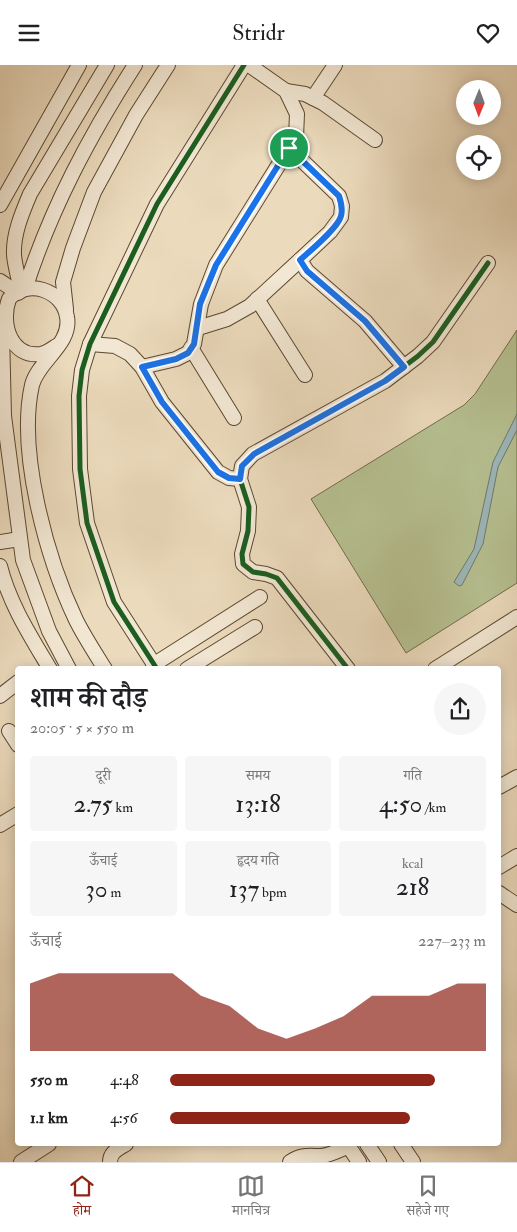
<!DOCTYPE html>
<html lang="hi">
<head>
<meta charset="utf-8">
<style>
	:root { --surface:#fff; --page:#f6f6f6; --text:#202124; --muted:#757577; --line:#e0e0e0; --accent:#8f2418 }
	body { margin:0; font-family:"IM FELL Double Pica","Noto Serif Devanagari",serif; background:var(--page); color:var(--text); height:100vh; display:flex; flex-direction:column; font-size:19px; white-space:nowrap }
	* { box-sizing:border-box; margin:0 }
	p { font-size:16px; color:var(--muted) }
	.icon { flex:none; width:28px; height:28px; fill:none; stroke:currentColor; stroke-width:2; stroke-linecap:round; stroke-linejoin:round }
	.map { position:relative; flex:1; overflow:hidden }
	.details { position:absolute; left:15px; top:601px; width:486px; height:480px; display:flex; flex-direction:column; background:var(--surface); border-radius:5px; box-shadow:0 2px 12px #0003 }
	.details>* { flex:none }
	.needle { width:32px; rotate:181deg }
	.tools { position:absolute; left:456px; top:15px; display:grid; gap:10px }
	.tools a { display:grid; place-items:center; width:45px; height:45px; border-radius:50%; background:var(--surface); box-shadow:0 2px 12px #0003; font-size:25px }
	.pin { position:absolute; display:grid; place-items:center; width:42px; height:42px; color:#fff; margin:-21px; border:2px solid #fff; border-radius:50%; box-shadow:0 1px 5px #0007 }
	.round { display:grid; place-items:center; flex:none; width:52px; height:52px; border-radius:26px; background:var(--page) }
	.overview { display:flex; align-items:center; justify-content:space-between; height:85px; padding:0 15px }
	h1 { font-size:28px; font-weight:600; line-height:38px }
	.stats { display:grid; grid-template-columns:repeat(3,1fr); gap:8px; height:85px; padding:5px 15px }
	.stats div { display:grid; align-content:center; border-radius:5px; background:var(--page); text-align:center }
	.stats b { font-size:25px; font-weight:600 }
	.stats small { font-size:14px; font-weight:400 }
	.stats p { font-size:14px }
	.chart { height:140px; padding:10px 15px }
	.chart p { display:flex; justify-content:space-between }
	.chart svg { width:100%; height:90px; margin-top:5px; fill:var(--accent); opacity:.7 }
	ul { padding:0 15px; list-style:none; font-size:16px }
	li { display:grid; grid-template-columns:80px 60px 1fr; align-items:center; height:38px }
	li i { height:12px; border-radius:6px; background:var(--accent) }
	header { display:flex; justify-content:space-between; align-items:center; height:65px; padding:0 15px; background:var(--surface); font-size:22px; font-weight:600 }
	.tab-bar { display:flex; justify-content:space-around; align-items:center; height:70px; border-top:1px solid var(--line); background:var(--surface); font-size:14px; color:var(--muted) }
	.tab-bar a { display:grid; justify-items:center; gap:2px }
	.tab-bar .current { color:var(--accent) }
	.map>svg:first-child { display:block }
	.grass { fill:#b6c091; stroke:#726c4a }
	.water { fill:#9cb8ba; stroke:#707871 }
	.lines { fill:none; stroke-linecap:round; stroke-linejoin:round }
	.minor-casing { stroke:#5c4831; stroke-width:16 }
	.minor { stroke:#f2e7d3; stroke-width:14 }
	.cycleway-casing { stroke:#f2e7d3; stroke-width:8 }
	.cycleway { stroke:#1b5e20; stroke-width:5 }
	.route-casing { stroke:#fff; stroke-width:10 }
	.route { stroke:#1a73e8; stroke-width:6 }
</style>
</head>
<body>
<header><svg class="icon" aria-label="menu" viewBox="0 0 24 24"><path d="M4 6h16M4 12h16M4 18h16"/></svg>Stridr<svg class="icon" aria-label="heart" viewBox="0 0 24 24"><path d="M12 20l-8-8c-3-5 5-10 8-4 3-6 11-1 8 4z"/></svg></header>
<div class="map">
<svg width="517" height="1097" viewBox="0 0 517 1097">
	<rect width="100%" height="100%" fill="#ebdabc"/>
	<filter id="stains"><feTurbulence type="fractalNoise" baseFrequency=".004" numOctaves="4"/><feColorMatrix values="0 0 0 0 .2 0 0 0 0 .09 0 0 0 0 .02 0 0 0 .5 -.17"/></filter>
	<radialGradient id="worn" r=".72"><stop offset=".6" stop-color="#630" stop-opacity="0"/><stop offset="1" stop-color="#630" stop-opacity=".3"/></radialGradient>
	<polygon class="grass" points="517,265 517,518 406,588 311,434 464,340 475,329"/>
	<polygon class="water" points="517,349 517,365 498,402 483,479 462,520 459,521 454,517 474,484 493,397"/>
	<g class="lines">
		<defs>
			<g id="minor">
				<polyline points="286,26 305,29 323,38 375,75"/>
				<polyline points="313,33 335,0"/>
				<polyline points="0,140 79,0"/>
				<polyline points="300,195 307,206 365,256 404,302"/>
				<polyline points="0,216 18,228"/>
				<path d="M25 224C51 143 89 72 135 0"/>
				<path d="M21 226C19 214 15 202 14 190 13 169 22 148 30 129L107 0"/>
				<polyline points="257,234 305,310"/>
				<polyline points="66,244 63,217 73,183 94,127 136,50 168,0"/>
				<polyline points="198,263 227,254 250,241 300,195 330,167 341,152 342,141 339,131 289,83"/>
				<polyline points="2,268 4,351 23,495 49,566 69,604"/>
				<polyline points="90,279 115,281 130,289 142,302 162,337 218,407 229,413 240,414"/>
				<path d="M58 280C53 283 47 288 41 289 11 293 0 259 9 234 27 213 63 225 67 252 72 279 38 296 32 320 17 387 47 494 76 555 84 571 95 588 105 604"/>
				<polyline points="191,283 234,353"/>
				<polyline points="142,302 176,294 188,288 194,279 201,239 216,200 296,72 297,49 286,26 249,0"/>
				<polyline points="0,477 20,474"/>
				<path d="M0 501C9 538 31 572 50 604"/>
				<polyline points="153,600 260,532"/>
				<polyline points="157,604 114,537 87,458 80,404 79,331 82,305 90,279 157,139 244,0"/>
				<polyline points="187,604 255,562"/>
				<polyline points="348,604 277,513 266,509 253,507 243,499 242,489 248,466 249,442 240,414 242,401 253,389 385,316 418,291 433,277 488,198"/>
				<polyline points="435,604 517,552"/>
				<polyline points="0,631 18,617"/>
				<polyline points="9,666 18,680"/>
				<polyline points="499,722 517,712"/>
				<polyline points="0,760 18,749"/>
				<polyline points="499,802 517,791"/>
				<polyline points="499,828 517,840"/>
				<polyline points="347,1079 359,1097"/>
				<polyline points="367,1079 379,1097"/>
				<polyline points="401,1079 413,1097"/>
				<polyline points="21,1097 49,1079"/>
				<path d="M110 1097C110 1087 118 1084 126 1079"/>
				<path d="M290 1097C301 1089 309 1091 321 1091 331 1090 340 1085 349 1081"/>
			</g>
		</defs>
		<use href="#minor" class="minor-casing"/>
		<use href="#minor" class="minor"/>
		<defs>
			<g id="cycleway">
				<polyline points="157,604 114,537 87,458 80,404 79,331 82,305 90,279 157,139 244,0"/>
				<polyline points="348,604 277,513 266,509 253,507 243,499 242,489 248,466 249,442 240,414 242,401 253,389 385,316 418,291 433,277 488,198"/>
			</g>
		</defs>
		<use href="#cycleway" class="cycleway-casing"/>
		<use href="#cycleway" class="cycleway"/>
	</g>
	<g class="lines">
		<defs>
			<path id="route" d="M289 83 339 131C341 137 343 144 341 151 338 163 310 186 300 195L307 206 365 256 404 302 385 316 254 389 242 401 240 414 229 413 218 407 162 337 142 302 176 294 188 288 194 279 200 239 216 200Z"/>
		</defs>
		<use href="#route" class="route-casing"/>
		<use href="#route" class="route"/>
	</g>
	<rect width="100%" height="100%" filter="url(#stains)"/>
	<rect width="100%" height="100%" fill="url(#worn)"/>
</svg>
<div class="tools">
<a><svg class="needle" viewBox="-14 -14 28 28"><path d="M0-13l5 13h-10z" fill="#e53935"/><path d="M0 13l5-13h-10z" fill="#757577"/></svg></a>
<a><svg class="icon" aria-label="locate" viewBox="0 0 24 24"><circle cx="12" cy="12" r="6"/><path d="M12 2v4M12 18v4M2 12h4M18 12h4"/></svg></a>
</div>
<div class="pin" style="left:289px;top:83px;background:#1e9e55"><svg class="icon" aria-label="arrive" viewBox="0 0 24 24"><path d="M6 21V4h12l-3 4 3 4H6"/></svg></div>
<section class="details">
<div class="overview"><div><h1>शाम की दौड़</h1><p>20:05 · 5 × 550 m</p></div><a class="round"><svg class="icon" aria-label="share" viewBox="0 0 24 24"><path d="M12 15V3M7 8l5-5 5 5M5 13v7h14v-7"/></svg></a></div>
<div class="stats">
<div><p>दूरी</p><b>2.75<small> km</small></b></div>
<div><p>समय</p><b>13:18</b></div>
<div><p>गति</p><b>4:50<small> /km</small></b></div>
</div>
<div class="stats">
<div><p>ऊँचाई</p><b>30<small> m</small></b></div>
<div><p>हृदय गति</p><b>137<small> bpm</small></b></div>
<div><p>kcal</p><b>218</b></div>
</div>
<div class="chart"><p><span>ऊँचाई</span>227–233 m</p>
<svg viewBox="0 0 160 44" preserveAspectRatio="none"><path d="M0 44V11L10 6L20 6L30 6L40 6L50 6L60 17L70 22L80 33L90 38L100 33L110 27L120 17L130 17L140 17L150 11L160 11V44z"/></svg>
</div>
<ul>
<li><b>550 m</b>4:48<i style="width:84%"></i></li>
<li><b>1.1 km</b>4:56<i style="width:76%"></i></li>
</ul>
</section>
</div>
<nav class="tab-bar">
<a class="current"><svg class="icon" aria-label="home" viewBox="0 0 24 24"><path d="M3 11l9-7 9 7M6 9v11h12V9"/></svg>होम</a>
<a><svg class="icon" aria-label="map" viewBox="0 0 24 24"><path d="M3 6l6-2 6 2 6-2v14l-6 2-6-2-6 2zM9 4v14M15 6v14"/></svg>मानचित्र</a>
<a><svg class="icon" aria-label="saved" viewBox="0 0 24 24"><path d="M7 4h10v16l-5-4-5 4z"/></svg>सहेजे गए</a>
</nav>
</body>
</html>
